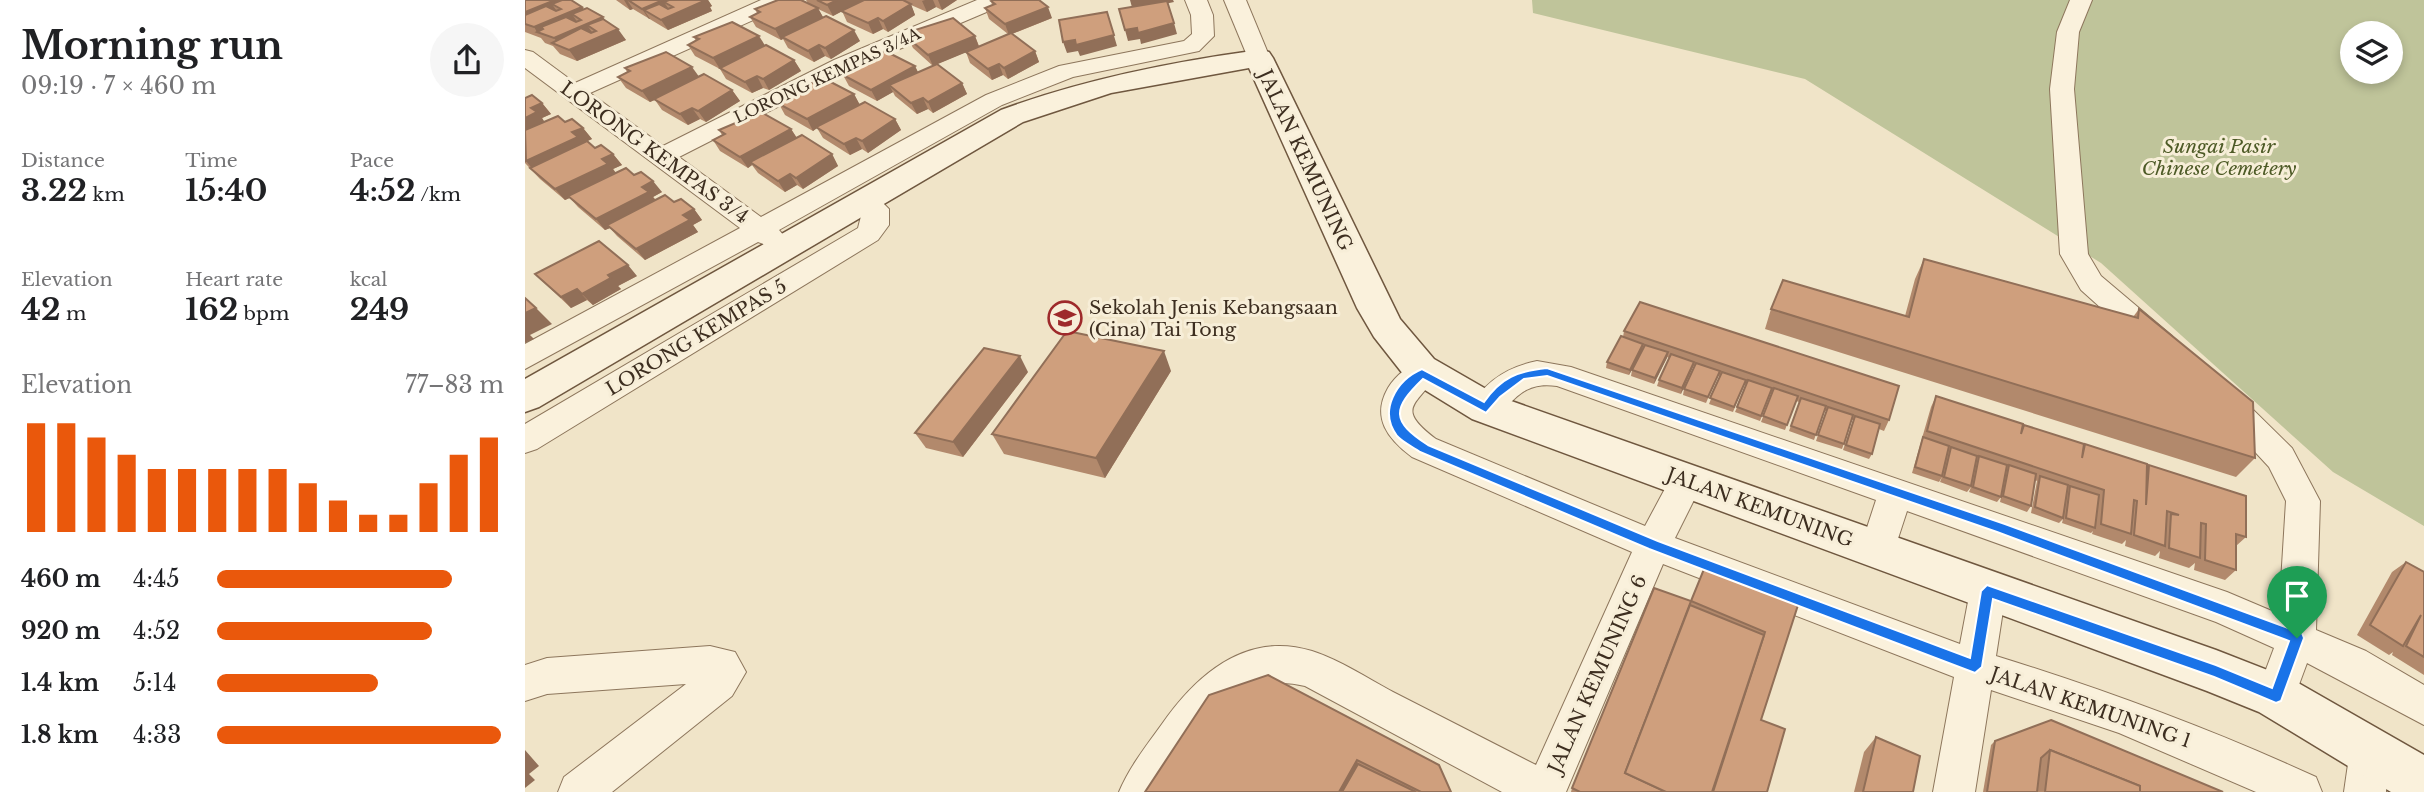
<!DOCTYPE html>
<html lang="en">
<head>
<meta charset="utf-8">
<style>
	:root { --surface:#fff; --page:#f6f6f6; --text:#202124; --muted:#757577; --accent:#ea580c }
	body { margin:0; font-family:"Libre Baskerville",serif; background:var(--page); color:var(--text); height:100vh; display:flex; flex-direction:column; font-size:26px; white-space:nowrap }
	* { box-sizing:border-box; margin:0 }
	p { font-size:23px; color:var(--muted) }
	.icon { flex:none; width:38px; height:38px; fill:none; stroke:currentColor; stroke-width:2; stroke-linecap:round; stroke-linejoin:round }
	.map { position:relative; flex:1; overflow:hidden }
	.details { display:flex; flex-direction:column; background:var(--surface); width:525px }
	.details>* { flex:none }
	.buttons { position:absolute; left:1815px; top:21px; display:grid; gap:14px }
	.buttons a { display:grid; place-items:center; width:63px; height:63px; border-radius:50%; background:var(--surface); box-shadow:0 4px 10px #0003; font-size:35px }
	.pin { position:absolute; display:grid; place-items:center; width:60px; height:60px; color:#fff; margin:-72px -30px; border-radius:50% 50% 50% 0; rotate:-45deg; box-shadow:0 0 7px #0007 }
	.pin .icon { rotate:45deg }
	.round { display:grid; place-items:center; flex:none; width:74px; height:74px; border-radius:37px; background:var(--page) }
	.summary { display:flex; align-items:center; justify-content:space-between; height:119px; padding:0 21px }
	h1 { font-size:38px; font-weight:800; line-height:52px }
	.figures { display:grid; grid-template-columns:repeat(3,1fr); gap:10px; height:119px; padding:7px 21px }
	.figures div { display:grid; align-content:center }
	.figures b { font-size:30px; font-weight:800 }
	.figures small { font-size:19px; font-weight:400 }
	.figures p { font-size:19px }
	.chart { height:196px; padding:14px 21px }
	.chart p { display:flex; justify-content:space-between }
	.chart svg { width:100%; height:126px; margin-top:7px; stroke:var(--accent); stroke-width:6 }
	ul { padding:0 21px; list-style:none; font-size:23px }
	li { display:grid; grid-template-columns:112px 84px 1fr; align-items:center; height:52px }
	li i { height:18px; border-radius:9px; background:var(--accent) }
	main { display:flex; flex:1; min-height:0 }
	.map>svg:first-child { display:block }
	.cemetery { fill:#bfc49a; fill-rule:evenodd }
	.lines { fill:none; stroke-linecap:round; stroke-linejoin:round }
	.street-casing { stroke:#8d765c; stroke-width:2 }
	.secondary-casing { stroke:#6f573f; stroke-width:3 }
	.street { fill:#faf1dc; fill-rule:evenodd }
	.secondary { fill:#faf1dc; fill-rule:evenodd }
	.wall { fill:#b2896c }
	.shaded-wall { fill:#916f58 }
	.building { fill:#cf9f7d; stroke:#916f58; stroke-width:2 }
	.route { fill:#1a73e8; stroke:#fff; stroke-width:2; fill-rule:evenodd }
	.labels { text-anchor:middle; stroke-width:6; stroke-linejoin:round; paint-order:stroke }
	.far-street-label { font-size:16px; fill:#3d2e20; stroke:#f7eed8 }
	.park-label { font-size:19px; font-style:italic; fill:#4d5a26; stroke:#f7eed8 }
	.street-label { font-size:19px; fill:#3d2e20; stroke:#f7eed8 }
	.poi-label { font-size:19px; fill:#3d2e20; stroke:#f7eed8; text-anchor:start }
</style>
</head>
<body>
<main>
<section class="details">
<div class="summary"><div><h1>Morning run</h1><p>09:19 · 7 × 460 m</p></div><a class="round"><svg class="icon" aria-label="share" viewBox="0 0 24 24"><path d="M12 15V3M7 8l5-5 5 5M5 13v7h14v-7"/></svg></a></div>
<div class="figures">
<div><p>Distance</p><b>3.22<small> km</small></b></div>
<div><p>Time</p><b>15:40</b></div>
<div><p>Pace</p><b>4:52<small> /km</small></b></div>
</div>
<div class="figures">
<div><p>Elevation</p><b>42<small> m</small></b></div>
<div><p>Heart rate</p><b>162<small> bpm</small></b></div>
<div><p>kcal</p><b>249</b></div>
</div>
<div class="chart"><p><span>Elevation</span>77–83 m</p>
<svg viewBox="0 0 160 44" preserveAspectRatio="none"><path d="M5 44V6M15 44V6M25 44V11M35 44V17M45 44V22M55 44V22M65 44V22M75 44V22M85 44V22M95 44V27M105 44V33M115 44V38M125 44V38M135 44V27M145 44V17M155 44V11"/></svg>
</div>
<ul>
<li><b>460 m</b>4:45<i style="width:82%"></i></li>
<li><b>920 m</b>4:52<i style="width:75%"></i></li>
<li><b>1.4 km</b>5:14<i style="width:56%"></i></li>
<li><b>1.8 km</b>4:33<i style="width:99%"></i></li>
</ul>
</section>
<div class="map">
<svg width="1899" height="792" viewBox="0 0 1899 792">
	<rect width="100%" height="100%" fill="#f0e4c8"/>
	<path class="cemetery" d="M1007 0H1899V526L1808 472 1576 263 1280 79 1008 13ZM1827 33H1866V72H1827Z"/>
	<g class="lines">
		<defs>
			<g id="street">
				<polygon points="236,0 265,0 262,5 65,93 138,146 309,60 452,0 481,0 478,5 325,70 154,157 236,217 461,95 534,66 659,41 667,34 666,15 660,0 682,0 688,15 689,36 674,51 548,77 477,105 254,230 261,238 257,244 247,247 233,242 0,369 0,344 215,228 0,68 0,50 8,52 50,83"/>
				<polygon points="699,0 721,0 745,58 742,63 726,63 723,58"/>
				<polygon points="1545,0 1567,0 1554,32 1549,89 1563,254 1576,276 1647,336 1651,344 1647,352 1636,355 1625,352 1556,290 1535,254 1525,89 1532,32"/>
				<polygon points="340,191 349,194 364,209 364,225 353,240 12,449 0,453 0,424 333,228 337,212 327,200 331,194"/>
				<path d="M897 361 908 365 912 373C895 405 867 406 911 439L1120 526 1150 470 1162 466 1174 470 1179 480 1150 538 1435 644 1445 591 1450 580 1463 575 1476 580 1481 591 1471 656C1581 690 1686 729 1791 777L1797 792H1731L1594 733 1466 690 1450 792H1408L1429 677 1138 564 1041 792H977L780 686C704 667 675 739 639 792H594C604 768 621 746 637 724 672 674 722 631 787 651 815 660 842 678 868 692 916 716 963 741 1011 765L1107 552 887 457C863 439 846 418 863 388 871 375 883 366 897 361Z"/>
				<path d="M1012 361 1046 367 1702 592 1754 614 1761 501 1744 467 1682 400 1687 391 1698 388 1709 391 1767 448 1795 501 1791 630 1841 651 1899 685V725L1782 663 1765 709 1751 715 1737 709 1731 696 1749 648 1691 622 1382 511 1366 560 1353 564 1340 560 1335 549 1351 500 1032 386C983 378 984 428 950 417L945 408C960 381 982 367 1012 361Z"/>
				<polygon points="185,646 210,652 221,672 207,696 87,792 33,792 39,777 161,684 22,694 0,701 0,665 22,658"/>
				<polygon points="1845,730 1859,736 1865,750 1861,792 1819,792 1825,750 1831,736"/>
			</g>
			<path id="secondary" d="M734 50 744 52 748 58 875 319 909 359 975 397 1691 650 1768 680 1899 755V792H1866L1734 712 1682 691 947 419 882 379 849 337 832 308 724 68 586 93 498 122 14 407 0 412V379L476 110C560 79 646 62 734 50Z"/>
		</defs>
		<use href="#street" class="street-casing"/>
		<use href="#secondary" class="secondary-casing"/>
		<use href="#street" class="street"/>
		<use href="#secondary" class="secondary"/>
	</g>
	<g class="wall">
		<polygon points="0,0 57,7 59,9 80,20 101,40 52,61 35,54 28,46 20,43 16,38 0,32"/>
		<polygon points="91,0 183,0 187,6 185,7 187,11 143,30 108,9 105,10"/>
		<polygon points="281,0 432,0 417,10 411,7 402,12 386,5 390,15 363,32 358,29 348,34 322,22 317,11 308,16 293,9 298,17 335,41 306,59 300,56 289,62 263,48 258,39 256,40 231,27 225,17 232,13 230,9 283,3"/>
		<polygon points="466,1 527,18 487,34 510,51 514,62 483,79 478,75 467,80 445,63 441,52 412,64 437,83 442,94 408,113 403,109 392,114 370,96 368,92 352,101 324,86 318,75 325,71 323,67 390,66 393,72 408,66 388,48 383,38 392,34 390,30 450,36 454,46 483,34 464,19 460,8 467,5"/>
		<polygon points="169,37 240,45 269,60 276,71 244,90 238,88 227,93 201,79 195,69 170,56 163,45 171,41"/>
		<polygon points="100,68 174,77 207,90 215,101 181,122 175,119 163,125 137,110 130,100 125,102 101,88 93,77 102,72"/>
		<polygon points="329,94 334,104 370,119 376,130 343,153 337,149 325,155 298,138 292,128 288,131 260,115 254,104 262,100 259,95"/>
		<polygon points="0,98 17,103 26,114 17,118 19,122 40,122 58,128 67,139 58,143 88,154 97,165 88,169 91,173 109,175 137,192 128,197 131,200 149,202 169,209 177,220 168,225 173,232 120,260 92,236 85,228 80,230 53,207 45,198 40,200 15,179 0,163"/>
		<polygon points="266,129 272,138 307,154 313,166 278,189 272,185 260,192 233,173 227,165 223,168 195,151 188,140 197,135 194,130"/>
		<polygon points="1399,259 1608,317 1614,309 1730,458 1711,477 1240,329 1246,309 1380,316 1390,279"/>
		<polygon points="10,274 112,276 93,286 96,289 68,305 62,300 46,308"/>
		<polygon points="1099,331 1364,420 1359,431 1354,429 1347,454 1344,459 1318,450 1328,420 1327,420 1317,449 1291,441 1301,411 1299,411 1289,440 1264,431 1274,402 1271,401 1260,430 1236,422 1247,393 1246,393 1235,421 1210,412 1222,384 1219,384 1208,412 1184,404 1195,376 1193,375 1181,403 1158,395 1159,389 1169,367 1168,366 1156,394 1132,386 1134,380 1144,358 1142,357 1129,384 1106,376 1107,370 1118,349 1104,375 1081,368 1082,362 1098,337"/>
		<polygon points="646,371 580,478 479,454 467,434"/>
		<polygon points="503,372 438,457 401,448 390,433"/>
		<polygon points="1411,396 1497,428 1499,425 1558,447 1560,444 1622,468 1624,465 1721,537 1711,546 1711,570 1700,580 1669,570 1670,563 1664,568 1634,558 1635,551 1630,556 1600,546 1601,540 1597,544 1567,534 1568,531 1566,533 1537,523 1538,519 1534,523 1506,513 1512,481 1510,480 1506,506 1502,512 1475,502 1476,497 1472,502 1444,492 1446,487 1442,492 1415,482 1417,477 1414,482 1387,473 1406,407"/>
		<polygon points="1881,562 1899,572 1899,675 1867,655 1868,652 1864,655 1832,635 1867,572"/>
		<polygon points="1179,569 1273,605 1236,720 1242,792 1046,792 1047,788 1166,601"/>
		<polygon points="684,695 926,792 620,792"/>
		<polygon points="1526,720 1698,792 1458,792 1466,745 1470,741"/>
		<polygon points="1351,737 1388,792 1329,792 1339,752"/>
	</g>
	<g class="shaded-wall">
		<polygon points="30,0 46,0 36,9 27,4 33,13 0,20 0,12"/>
		<polygon points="99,0 102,0 108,9 105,10"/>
		<polygon points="138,0 169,0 148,7 139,2 145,11 119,10 125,19 124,19 117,9"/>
		<polygon points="178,0 183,0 187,6 185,7 187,11 143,30 136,20"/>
		<polygon points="312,0 339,0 308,16 302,5"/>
		<polygon points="400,0 408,0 411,7 402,12 397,1"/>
		<polygon points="413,0 432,0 417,10"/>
		<polygon points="605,0 648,0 649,2 608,11"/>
		<polygon points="386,4 390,15 363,32 358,21"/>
		<polygon points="57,7 65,18 56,20 47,14 53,23 16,27 22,35 12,32 9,27"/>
		<polygon points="523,7 527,18 484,35 480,24"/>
		<polygon points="293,8 299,19 257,37 258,39 256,40 250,29"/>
		<polygon points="582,12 592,46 555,56 553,51 542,53 538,42"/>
		<polygon points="78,17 85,28 71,31 62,25 69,35 35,46 29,38"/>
		<polygon points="353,18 358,29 348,34 343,23"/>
		<polygon points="649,23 652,34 616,44 615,39 603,41 600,30"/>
		<polygon points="93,29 101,40 52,61 44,50"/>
		<polygon points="329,30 335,41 306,59 300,48"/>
		<polygon points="234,36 241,47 195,69 188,58"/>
		<polygon points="450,36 454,47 408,66 403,55"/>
		<polygon points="294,45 300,56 289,62 283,51"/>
		<polygon points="510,51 514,62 483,79 479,68"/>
		<polygon points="269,60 276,71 244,90 238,79"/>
		<polygon points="474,64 478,75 467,80 463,69"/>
		<polygon points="390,66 395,77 364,85 368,92 352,101 346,90"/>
		<polygon points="167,67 175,78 125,102 117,91"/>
		<polygon points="232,76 238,88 227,93 220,82"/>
		<polygon points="437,83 442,94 408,113 403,102"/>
		<polygon points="207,90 215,101 181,122 173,111"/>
		<polygon points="329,94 335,105 291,127 292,128 288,131 282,119"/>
		<polygon points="398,98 403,109 392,114 386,103"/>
		<polygon points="17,103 26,114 17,118 21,124 0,133 0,118 6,108"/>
		<polygon points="167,108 175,119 163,125 155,114"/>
		<polygon points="370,119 376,130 343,153 337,141"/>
		<polygon points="58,128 67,139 58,143 10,172 1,161 47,132"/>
		<polygon points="266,129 273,140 225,162 227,165 223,168 215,157"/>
		<polygon points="331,138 337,149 325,155 319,144"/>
		<polygon points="88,154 97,165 88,169 92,175 40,200 30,189 77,159"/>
		<polygon points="307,154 313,166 278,189 271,178"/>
		<polygon points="265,174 272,185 260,192 253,181"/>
		<polygon points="128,181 137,192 128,197 133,203 82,225 85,228 80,230 71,219 117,187"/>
		<polygon points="169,209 177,220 168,225 173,232 120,260 111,249 158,215"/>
		<polygon points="103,265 112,276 93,286 96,289 68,305 57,294 83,275"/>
		<polygon points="52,289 62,300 46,308 36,297"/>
		<polygon points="11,308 27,324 5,335 9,339 0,343 0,313"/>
		<polygon points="1118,344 1117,350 1104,375 1105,370"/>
		<polygon points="639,351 646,371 580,478 571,458"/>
		<polygon points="1143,352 1142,358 1129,384 1130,378"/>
		<polygon points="495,356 503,372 438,457 428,442"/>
		<polygon points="1169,362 1168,367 1156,394 1157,388"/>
		<polygon points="0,750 14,766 4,774 10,780 0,788"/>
		<polygon points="832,760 835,775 826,792 814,792"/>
	</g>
	<g class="building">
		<polygon points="0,0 30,0 0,12"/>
		<polygon points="37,0 46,0 57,7 9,27 0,24 0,15 21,6 31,11 36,9 27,4"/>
		<polygon points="103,0 138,0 117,9"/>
		<polygon points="144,0 181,0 136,20 119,10 134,4 143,9 148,7 139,2"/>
		<polygon points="253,0 276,0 293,8 250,29 225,17 235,12 230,9"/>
		<polygon points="292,0 312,0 302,5"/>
		<polygon points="339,0 378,0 386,4 358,21 353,18 343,23 316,11"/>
		<polygon points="468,0 514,0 523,7 480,24 460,8 470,4 466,1"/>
		<polygon points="642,1 649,23 613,33 612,28 600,30 594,9"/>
		<polygon points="62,8 78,17 29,38 12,32 18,29 16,27 41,17 51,22 56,20 47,14"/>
		<polygon points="582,12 589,35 551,45 550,40 538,42 534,20"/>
		<polygon points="301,16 329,30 300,48 294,45 283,51 257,37"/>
		<polygon points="428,18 450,36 403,55 383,38 394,33 390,30"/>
		<polygon points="78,19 93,29 44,50 27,43 56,28 66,33 71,31 62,25"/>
		<polygon points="207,22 234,36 188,58 163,45 174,39 169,37"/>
		<polygon points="486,33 510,51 479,68 474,64 463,69 441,52"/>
		<polygon points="241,45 269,60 238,79 232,76 220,82 195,68"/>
		<polygon points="360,51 390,66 346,90 318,75 329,70 323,67"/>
		<polygon points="141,52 167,67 117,91 93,77 105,71 100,68"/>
		<polygon points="412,64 437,83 403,102 398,98 386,103 364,85"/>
		<polygon points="179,74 207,90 173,111 167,108 155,114 129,99"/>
		<polygon points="298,78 329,94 282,119 254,104 265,98 259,95"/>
		<polygon points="7,95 17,103 6,108 12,112 0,118 0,98"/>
		<polygon points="340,102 370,119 337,141 331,138 319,144 291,127"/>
		<polygon points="236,112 266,129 215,157 188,140 200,134 194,130"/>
		<polygon points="33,116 40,122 47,119 58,128 47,132 53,137 1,161 0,130"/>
		<polygon points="277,135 307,154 271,178 265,174 253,181 225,162"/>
		<polygon points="62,141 70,148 76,145 88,154 77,159 83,164 30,189 5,168"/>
		<polygon points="101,168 109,175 116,172 128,181 117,187 124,192 71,219 43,196"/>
		<polygon points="140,195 149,202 156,199 169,209 158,215 165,220 111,249 82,225"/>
		<polygon points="74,241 103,265 83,275 86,278 57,294 52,289 36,297 10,274"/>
		<polygon points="1399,259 1613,318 1614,309 1728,402 1730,458 1246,309 1258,280 1384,317"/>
		<polygon points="0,298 11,308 0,313"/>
		<polygon points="1115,302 1374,386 1364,420 1099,331"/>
		<polygon points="542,331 639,351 571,458 467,434"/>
		<polygon points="1096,336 1118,344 1105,370 1082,362"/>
		<polygon points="1120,345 1143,352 1130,378 1107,370"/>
		<polygon points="459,348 495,356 428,442 390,433"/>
		<polygon points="1146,354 1169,362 1157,388 1134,380"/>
		<polygon points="1171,363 1195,371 1183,397 1159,389"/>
		<polygon points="1197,372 1221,380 1209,407 1185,398"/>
		<polygon points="1223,380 1247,388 1236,416 1212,407"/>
		<polygon points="1249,388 1273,396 1262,425 1238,416"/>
		<polygon points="1411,396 1498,424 1496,434 1499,425 1559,444 1557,458 1560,444 1622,464 1621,505 1624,465 1721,496 1721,537 1711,534 1711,570 1680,560 1681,524 1676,523 1675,558 1644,548 1646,514 1654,515 1642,511 1640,546 1609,535 1612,501 1609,500 1606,534 1576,524 1579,490 1402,431"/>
		<polygon points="1276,398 1301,406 1291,435 1266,426"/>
		<polygon points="1303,407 1328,415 1319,444 1293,435"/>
		<polygon points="1330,416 1355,424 1347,454 1321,445"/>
		<polygon points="1398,437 1424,446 1417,476 1390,467"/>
		<polygon points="1426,447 1452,456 1446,486 1419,477"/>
		<polygon points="1454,456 1482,465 1476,497 1448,487"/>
		<polygon points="1484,465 1511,474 1506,506 1478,496"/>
		<polygon points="1515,476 1543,485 1538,518 1510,507"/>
		<polygon points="1545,486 1574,495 1570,528 1541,518"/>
		<polygon points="1881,562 1899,572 1899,657 1881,646 1896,615 1878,646 1845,625"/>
		<polygon points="1179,569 1273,605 1236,720 1260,729 1242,792 1188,792 1240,632 1166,601"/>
		<polygon points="1129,588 1166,601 1100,773 1141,792 1055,792 1047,788"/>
		<polygon points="1165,605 1239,635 1187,792 1141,792 1100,773"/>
		<polygon points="743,675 914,765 926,792 896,792 832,760 814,792 620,792 684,695"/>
		<polygon points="1526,720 1698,792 1615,792 1615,786 1525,750 1516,758 1512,792 1462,792 1470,741"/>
		<polygon points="1351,737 1395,756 1388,792 1338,792"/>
		<polygon points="1525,750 1615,786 1615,792 1520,792"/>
		<polygon points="833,764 891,792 817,792"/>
	</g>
	<path class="route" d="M1022 368 1480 524 1777 633 1779 638 1756 701 1751 703 1689 677 1468 599 1457 667 1450 673 1124 549 895 452C888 447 877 442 872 436 853 411 871 380 897 369L959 402C976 377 993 371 1022 368ZM1022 376 1472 532 1764 641 1747 688 1691 665 1462 585 1456 591 1445 658 1133 541 903 445C866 421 867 409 898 379L961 413 975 397 999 379Z"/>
	<defs>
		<symbol id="school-ring" viewBox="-11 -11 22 22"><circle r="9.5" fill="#f7eed8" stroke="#9e2a2b" stroke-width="1.5"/><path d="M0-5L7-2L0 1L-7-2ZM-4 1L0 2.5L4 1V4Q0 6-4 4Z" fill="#9e2a2b"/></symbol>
	</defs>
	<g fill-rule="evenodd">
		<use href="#school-ring" x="521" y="299" width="38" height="38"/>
	</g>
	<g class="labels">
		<g class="far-street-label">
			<text transform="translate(302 75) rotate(-25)" y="6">LORONG KEMPAS 3/4A</text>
		</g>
		<g class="park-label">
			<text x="1694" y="153">Sungai Pasir<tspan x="1694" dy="22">Chinese Cemetery</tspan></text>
		</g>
		<g class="street-label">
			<text transform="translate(130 152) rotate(36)" y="7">LORONG KEMPAS 3/4</text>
			<text transform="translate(781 160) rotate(65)" y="7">JALAN KEMUNING</text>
			<text transform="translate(171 337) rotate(-31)" y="7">LORONG KEMPAS 5</text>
			<text transform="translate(1235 507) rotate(20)" y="7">JALAN KEMUNING</text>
			<text transform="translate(1072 674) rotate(-66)" y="7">JALAN KEMUNING 6</text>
			<text transform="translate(1566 707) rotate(19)" y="7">JALAN KEMUNING 1</text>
		</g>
		<g class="poi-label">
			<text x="564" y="314">Sekolah Jenis Kebangsaan<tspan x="564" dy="22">(Cina) Tai Tong</tspan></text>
		</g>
	</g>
</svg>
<div class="buttons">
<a><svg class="icon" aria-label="layers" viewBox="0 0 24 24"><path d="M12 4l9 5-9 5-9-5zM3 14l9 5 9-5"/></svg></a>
</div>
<div class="pin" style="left:1772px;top:638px;background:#1e9e55"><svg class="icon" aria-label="arrive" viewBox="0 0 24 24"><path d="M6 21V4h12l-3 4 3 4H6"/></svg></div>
</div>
</main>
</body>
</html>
